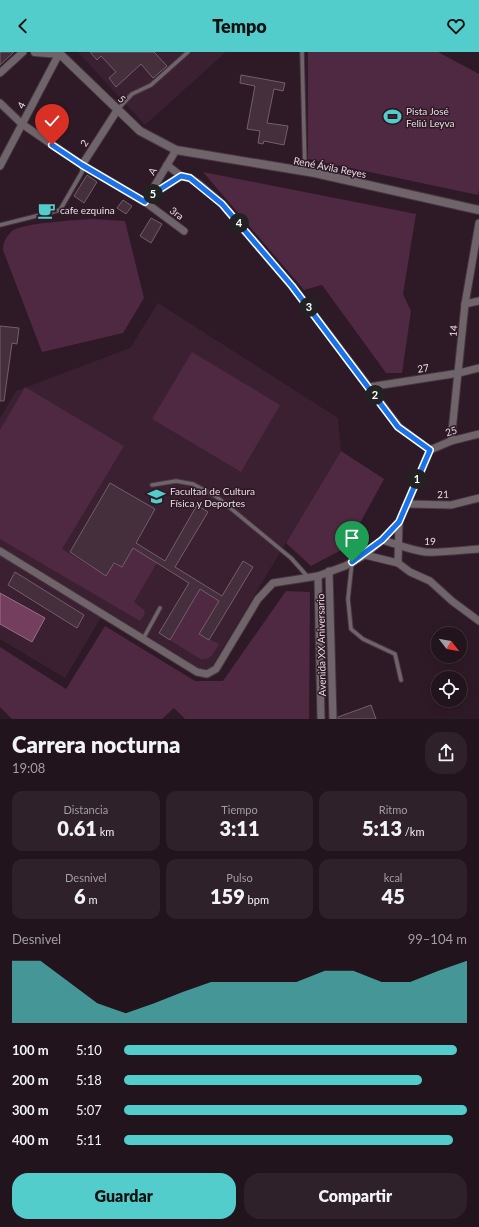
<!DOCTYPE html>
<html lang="es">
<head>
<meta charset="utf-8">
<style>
	:root { --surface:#22141c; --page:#2e2129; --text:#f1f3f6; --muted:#a29ea3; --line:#3f333b; --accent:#53cdcb }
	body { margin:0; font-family:Lato,sans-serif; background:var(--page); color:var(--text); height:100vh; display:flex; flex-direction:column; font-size:15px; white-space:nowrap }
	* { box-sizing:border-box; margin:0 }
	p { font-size:13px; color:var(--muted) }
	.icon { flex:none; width:22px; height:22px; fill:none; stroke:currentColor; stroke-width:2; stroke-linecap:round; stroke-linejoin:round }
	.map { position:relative; height:667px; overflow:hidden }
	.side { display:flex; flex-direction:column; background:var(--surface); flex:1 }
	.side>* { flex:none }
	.needle { width:26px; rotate:121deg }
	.controls { position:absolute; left:431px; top:575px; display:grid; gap:8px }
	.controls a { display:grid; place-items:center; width:36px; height:36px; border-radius:50%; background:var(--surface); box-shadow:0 2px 10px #0003,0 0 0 1px var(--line); font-size:20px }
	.pin { position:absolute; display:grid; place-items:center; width:34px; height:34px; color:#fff; margin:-41px -17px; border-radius:50% 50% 50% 0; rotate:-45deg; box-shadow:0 0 4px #0007 }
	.pin .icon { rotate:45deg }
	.km { position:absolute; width:20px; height:20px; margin:-10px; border-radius:50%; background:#222; color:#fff; font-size:11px; line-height:20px; text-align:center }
	.round { display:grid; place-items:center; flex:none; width:42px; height:42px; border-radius:16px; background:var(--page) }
	.head { display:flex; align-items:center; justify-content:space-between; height:68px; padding:0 12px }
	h1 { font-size:22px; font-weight:800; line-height:30px }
	.metrics { display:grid; grid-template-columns:repeat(3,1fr); gap:6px; height:68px; padding:4px 12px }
	.metrics div { display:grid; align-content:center; border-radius:10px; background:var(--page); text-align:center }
	.metrics b { font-size:20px; font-weight:800 }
	.metrics small { font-size:11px; font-weight:400 }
	.metrics p { font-size:11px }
	.chart { height:112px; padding:8px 12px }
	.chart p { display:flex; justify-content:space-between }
	.chart svg { width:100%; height:72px; margin-top:4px; fill:var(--accent); opacity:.7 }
	.action { display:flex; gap:8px; margin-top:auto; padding:8px 12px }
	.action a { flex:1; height:46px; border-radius:16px; background:var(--accent); color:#111; font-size:16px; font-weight:800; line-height:46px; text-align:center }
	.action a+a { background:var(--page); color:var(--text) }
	ul { padding:0 12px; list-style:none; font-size:13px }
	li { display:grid; grid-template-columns:64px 48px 1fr; align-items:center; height:30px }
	li i { height:10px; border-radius:5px; background:var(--accent) }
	header { display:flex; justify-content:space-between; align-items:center; height:52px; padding:0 12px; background:var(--accent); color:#111; font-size:18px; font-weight:800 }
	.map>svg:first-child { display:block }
	.built { fill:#3a2030 }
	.green { fill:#4f2841 }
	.water { fill:#743f5f; stroke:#976e87 }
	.building { fill:#452f3c; stroke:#755d6b }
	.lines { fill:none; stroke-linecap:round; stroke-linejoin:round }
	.service-casing { stroke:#483540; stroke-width:5.5 }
	.minor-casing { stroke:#483540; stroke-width:9 }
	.tertiary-casing { stroke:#483540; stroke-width:10 }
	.service { stroke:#6f646a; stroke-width:3.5 }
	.minor { stroke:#6f646a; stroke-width:7 }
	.tertiary { stroke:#6f646a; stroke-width:8 }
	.route-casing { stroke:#fff; stroke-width:8 }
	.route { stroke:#1a73e8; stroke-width:5 }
	.labels { text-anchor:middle; stroke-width:3; stroke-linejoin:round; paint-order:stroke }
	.street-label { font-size:10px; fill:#e9dbe3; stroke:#2e1a26 }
	.poi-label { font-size:10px; fill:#e9dbe3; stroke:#2e1a26; text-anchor:start }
</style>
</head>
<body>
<header><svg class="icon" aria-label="back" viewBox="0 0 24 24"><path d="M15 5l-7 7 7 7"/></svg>Tempo<svg class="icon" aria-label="heart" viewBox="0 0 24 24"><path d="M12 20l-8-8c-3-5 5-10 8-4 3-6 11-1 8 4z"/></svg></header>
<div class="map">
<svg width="479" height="667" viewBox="0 0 479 667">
	<rect width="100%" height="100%" fill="#2e1a26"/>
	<g class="built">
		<polygon points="78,0 226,0 145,73"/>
		<polygon points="158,251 338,366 341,399 206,624 103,562 65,626 0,587 0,366 16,339 130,296"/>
	</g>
	<g class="green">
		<polygon points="308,0 438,0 479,22 479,137 478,143 308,107"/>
		<polygon points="203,120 416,162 403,242 411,259 402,321 386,321 322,233 304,238"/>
		<path d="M92 167 125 169 144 246 123 281 42 300 3 198C3 190 6 185 12 179 22 171 77 168 92 167Z"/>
		<polygon points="192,300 280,353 241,420 152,367"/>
		<polygon points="25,335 124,394 62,497 106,524 113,512 122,515 133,496 157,511 134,550 144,558 145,562 140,569 0,487 0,378"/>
		<polygon points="341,399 384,427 347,495 311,514 286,491"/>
		<path d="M200 537 219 549 199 582 219 592C214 600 211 609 200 607L170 588Z"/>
		<polygon points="286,539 310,540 309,667 185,667 174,656 162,667 12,667 0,655 0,595 66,637 105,574 195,629 223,629"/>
	</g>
	<polygon class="water" points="0,541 45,566 32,590 0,572"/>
	<g class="building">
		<polygon points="0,0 14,0 0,13"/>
		<polygon points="90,0 154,0 167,14 153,26 141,12 116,35 109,26 116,20 101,4 97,8"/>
		<polygon points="241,23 285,31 283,39 274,37 267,71 288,74 284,93 264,89 263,92 258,91 260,79 247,77 255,34 240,31"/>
		<polygon points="87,123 97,130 84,151 74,144"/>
		<polygon points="123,148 132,154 126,162 117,156"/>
		<polygon points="151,166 162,172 151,191 140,184"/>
		<polygon points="0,274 19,276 17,292 12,291 4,349 0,349"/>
		<polygon points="110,431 155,457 136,491 165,509 197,453 208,460 175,515 222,544 243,509 253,515 209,588 199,582 219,549 200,537 170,588 159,581 189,531 133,496 122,515 114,511 106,524 70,500"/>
		<polygon points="15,520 84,563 77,576 8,533"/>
		<polygon points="371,653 376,667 338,667 338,665"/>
	</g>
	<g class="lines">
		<defs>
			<g id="service">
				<polyline points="302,0 305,119"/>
				<polyline points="118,57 132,42 151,33 188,0"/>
				<polyline points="0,173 60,158 82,120 82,113"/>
				<polyline points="152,433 176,429 193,432 217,445 291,506 308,525"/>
				<polyline points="352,510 348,547 351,577 363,587 395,602 401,628"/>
				<polyline points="143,587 160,556"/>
			</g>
			<g id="minor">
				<polyline points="0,21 23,0"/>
				<polyline points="0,51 22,72 82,113 145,150 184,179"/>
				<polyline points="82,113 118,57"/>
				<polyline points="167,113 181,124 190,126 199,132 222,152 292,234 399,375 430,398"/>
				<polyline points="0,114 60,0"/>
				<polyline points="150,144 181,124"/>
				<polyline points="145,150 176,98"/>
				<polyline points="465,252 479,249"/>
				<polyline points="369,335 459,321 479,316"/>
				<polyline points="451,389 465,252 479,171"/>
				<polyline points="430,398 451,389 479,382"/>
				<polyline points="408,452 451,453 479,446"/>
				<path d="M382 488C397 492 410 498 425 500 442 501 462 498 479 497"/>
				<polyline points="0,499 197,620 207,622 216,617 258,547 273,531 318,524 345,514 365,503 382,488 399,470 430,398"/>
				<polyline points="365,503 398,511 410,520 430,529 452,549 479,569"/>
				<polyline points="398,511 399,470"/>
				<polyline points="329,519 333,667"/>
				<polyline points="318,524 321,667"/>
			</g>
			<polyline id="tertiary" points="35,0 60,2 140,79 176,98 315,121 479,158"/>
		</defs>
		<use href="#service" class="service-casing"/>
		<use href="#minor" class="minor-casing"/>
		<use href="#tertiary" class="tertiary-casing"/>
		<use href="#service" class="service"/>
		<use href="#minor" class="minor"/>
		<use href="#tertiary" class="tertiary"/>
	</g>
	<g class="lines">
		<defs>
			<polyline id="route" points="52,93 82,113 145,150 148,145 181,124 190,126 222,152 292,234 398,375 430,398 399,470 382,488 352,510"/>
		</defs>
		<use href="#route" class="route-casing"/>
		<use href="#route" class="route"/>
	</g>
	<defs>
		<symbol id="stadium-bare" viewBox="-9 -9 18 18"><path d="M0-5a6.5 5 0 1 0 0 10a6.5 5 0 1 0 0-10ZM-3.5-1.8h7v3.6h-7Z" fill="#53cdcb" stroke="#2e1a26" stroke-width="2.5" paint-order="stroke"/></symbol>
		<symbol id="cafe-bare" viewBox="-9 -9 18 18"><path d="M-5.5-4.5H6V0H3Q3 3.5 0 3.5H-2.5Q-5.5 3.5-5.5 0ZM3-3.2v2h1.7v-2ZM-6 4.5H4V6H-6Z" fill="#53cdcb" stroke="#2e1a26" stroke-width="2.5" paint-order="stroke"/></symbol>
		<symbol id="university-bare" viewBox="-9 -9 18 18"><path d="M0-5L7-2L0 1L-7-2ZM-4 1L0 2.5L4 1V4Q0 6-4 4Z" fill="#53cdcb" stroke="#2e1a26" stroke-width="2.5" paint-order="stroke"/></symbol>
	</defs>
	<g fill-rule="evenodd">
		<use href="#stadium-bare" x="380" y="52" width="25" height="25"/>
		<use href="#cafe-bare" x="34" y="146" width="25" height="25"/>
		<use href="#university-bare" x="144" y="432" width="25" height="25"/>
	</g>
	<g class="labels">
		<g class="street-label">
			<text transform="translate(122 47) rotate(44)" y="4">5</text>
			<text transform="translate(21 53) rotate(-62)" y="4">4</text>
			<text transform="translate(84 91) rotate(-57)" y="4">2</text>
			<text transform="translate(330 115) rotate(11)" y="4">René Ávila Reyes</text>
			<text transform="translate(152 119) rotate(-59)" y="4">A</text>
			<text transform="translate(177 161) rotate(37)" y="4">3ra</text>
			<text transform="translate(453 279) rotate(-85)" y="4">14</text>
			<text transform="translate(423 316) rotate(-9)" y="4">27</text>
			<text transform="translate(451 379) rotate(-18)" y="4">25</text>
			<text transform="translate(443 442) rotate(-2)" y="4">21</text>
			<text transform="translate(430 489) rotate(1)" y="4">19</text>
			<text transform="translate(321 593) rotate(-91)" y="4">Avenida XX Aniversario</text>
		</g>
		<g class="poi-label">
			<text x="406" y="63">Pista José<tspan x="406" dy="12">Feliú Leyva</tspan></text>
			<text x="60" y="162">cafe ezquina</text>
			<text x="170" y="443">Facultad de Cultura<tspan x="170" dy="12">Física y Deportes</tspan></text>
		</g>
	</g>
</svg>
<div class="controls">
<a><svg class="needle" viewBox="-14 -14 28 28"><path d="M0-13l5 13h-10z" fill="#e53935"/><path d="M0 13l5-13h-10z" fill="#a29ea3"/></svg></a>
<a><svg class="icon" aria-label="locate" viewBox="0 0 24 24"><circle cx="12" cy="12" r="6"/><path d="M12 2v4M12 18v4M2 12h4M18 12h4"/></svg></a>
</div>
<div class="pin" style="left:352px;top:510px;background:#1e9e55"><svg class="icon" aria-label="arrive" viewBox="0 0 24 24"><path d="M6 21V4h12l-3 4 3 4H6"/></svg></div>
<div class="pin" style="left:52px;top:93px;background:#d93025"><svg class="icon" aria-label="check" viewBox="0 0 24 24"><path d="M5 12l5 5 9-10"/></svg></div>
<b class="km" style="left:417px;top:427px">1</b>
<b class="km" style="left:375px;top:343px">2</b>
<b class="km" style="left:309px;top:255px">3</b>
<b class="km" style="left:239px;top:171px">4</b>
<b class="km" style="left:153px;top:142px">5</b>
</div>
<section class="side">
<div class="head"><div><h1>Carrera nocturna</h1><p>19:08</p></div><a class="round"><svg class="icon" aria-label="share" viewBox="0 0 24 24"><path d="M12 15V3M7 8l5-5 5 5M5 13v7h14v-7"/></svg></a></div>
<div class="metrics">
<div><p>Distancia</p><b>0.61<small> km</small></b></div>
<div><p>Tiempo</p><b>3:11</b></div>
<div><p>Ritmo</p><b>5:13<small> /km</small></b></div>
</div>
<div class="metrics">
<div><p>Desnivel</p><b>6<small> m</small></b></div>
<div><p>Pulso</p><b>159<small> bpm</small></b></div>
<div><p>kcal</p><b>45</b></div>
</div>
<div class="chart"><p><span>Desnivel</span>99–104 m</p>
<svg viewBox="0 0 160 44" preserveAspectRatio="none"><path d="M0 44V6L10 6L20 19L30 32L40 38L50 32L60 25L70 19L80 19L90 19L100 19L110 12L120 12L130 19L140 19L150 12L160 6V44z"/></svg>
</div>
<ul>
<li><b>100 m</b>5:10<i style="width:97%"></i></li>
<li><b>200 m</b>5:18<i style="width:87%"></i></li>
<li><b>300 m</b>5:07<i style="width:100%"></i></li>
<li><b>400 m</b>5:11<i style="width:96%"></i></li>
</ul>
<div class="action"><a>Guardar</a><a>Compartir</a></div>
</section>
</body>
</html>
